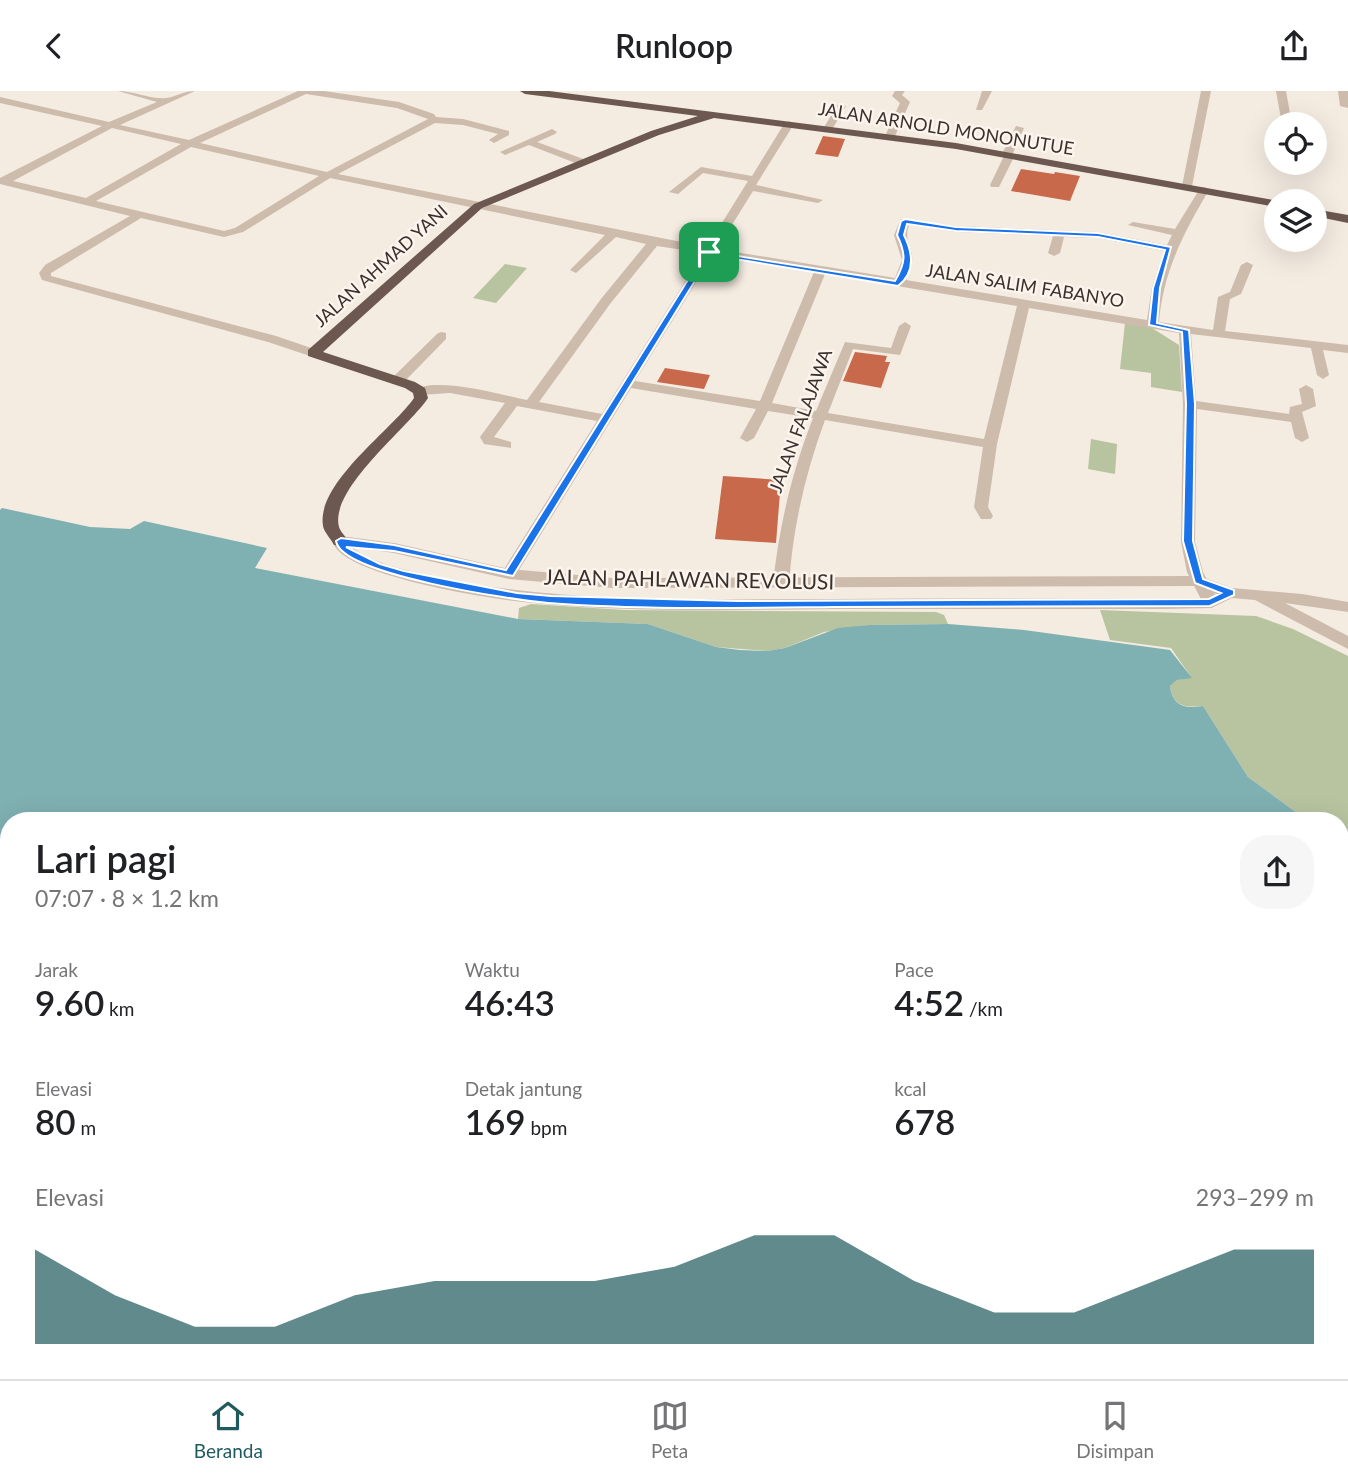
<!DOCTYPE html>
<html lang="id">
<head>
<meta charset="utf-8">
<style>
	:root { --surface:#fff; --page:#f6f6f6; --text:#202124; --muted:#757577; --line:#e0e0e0; --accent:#1f5a5e }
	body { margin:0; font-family:Lato,sans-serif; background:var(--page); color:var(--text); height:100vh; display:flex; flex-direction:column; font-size:26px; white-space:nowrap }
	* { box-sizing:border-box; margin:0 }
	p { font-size:23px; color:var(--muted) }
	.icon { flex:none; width:38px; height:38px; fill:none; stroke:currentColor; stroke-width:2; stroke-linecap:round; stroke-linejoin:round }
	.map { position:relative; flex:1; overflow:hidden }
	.details { position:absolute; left:0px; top:721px; width:1349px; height:567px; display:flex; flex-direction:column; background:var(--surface); border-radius:28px 28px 0 0; box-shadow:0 7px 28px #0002 }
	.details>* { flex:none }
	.controls { position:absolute; left:1264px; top:21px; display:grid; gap:14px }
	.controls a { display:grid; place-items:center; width:63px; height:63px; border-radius:50%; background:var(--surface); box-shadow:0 7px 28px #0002; font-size:35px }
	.pin { position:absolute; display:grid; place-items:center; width:60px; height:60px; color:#fff; margin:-30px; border-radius:14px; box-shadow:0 4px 10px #0006 }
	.round { display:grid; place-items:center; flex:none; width:74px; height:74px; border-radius:28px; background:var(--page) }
	.summary { display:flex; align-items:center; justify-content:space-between; height:119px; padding:0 35px }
	h1 { font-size:38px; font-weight:600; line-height:52px }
	.metrics { display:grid; grid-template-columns:repeat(3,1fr); gap:10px; height:119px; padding:7px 35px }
	.metrics div { display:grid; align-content:center }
	.metrics b { font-size:35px; font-weight:600 }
	.metrics small { font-size:19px; font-weight:400 }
	.metrics p { font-size:19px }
	.chart { height:196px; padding:14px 35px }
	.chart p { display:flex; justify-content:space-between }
	.chart svg { width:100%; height:126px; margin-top:7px; fill:var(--accent); opacity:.7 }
	header { display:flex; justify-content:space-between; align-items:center; height:91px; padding:0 35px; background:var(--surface); font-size:32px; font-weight:600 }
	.tabs { display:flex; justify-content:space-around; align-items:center; height:98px; border-top:2px solid var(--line); background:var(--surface); font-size:19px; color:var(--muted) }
	.tabs a { display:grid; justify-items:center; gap:4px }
	.tabs .selected { color:var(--accent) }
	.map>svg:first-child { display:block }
	.green { fill:#b8c4a0 }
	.water { fill:#7fb0b2 }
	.building { fill:#c8694b }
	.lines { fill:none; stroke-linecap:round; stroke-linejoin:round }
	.minor { fill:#cdbbac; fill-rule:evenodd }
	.tertiary { fill:#cdbbac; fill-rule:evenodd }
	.trunk { fill:#6c584f; fill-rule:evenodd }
	.route { fill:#1a73e8; stroke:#fff; stroke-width:2; fill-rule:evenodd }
	.labels { text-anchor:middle; stroke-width:5; stroke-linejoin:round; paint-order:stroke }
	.far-street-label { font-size:18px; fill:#3b302b; stroke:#fbf5ee }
	.street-label { font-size:21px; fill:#3b302b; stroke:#fbf5ee }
</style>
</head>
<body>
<header><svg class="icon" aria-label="back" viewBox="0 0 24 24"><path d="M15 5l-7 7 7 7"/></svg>Runloop<svg class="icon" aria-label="share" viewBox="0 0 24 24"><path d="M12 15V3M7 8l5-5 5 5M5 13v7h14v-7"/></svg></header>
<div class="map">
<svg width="1348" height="1288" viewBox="0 0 1348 1288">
	<rect width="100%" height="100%" fill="#f4ebe1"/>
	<g class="green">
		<polygon points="505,173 527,177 496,212 473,207"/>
		<polygon points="1125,232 1152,237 1179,254 1182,301 1151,296 1151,282 1120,278"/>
		<polygon points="1091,348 1117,353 1115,383 1088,378"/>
		<polygon points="531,513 625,519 936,521 944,524 948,533 869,534 824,541 785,557 767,560 716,556 648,533 518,528 519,517"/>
		<path d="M1100 519 1256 525 1293 538 1348 565V750L1341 747 1340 730H1308L1248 686 1203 615C1185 617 1172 615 1170 595L1177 589 1191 586 1171 557 1110 549Z"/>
	</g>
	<path class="water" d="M2 417 90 436 130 438 144 430 267 457 255 477 518 528 648 533 716 556 740 559 767 560 785 557 838 537 869 534 948 533 1024 539 1170 559 1192 587 1177 589 1170 595C1172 615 1185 618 1203 615L1248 686 1308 730H9V1279H1340L1341 747 1348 750V1288H0V419Z"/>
	<g class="building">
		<polygon points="823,45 845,48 838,66 815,63"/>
		<polygon points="1021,78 1054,83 1055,81 1080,85 1070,110 1011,100"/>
		<polygon points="855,261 887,265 885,271 890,271 881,297 843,290"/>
		<polygon points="665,277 710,284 704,298 657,291"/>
		<polygon points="723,385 781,389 776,452 715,448"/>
	</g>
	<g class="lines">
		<g class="minor">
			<path d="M118 0C133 0 154 9 166 7 176 6 183 0 195 0L120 34 189 49 298 0H324L399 11 434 23 436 26 463 28 509 40V44L494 52 489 49 498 43 463 34 435 32 338 83 707 156 748 90 703 82 678 103 669 101 701 76 752 85 784 33 789 30 794 33 756 94 823 109 818 112 753 100 717 158 895 187 902 169 894 144 901 128 956 135 1098 141 1167 154 1172 144 1128 134 1133 131 1175 138 1199 99 1204 96 1209 99C1184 141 1163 181 1159 231L1213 239 1218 206 1230 201 1241 174 1247 171 1253 174 1241 203 1230 208 1225 240 1348 254V262L1323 259 1329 284 1323 288 1317 284 1311 257 1191 243 1196 310 1289 323 1290 316 1302 313 1299 298 1306 294 1313 298 1316 315 1302 321 1309 347 1302 351 1295 347 1291 331 1197 318 1195 451 1203 481 1219 512 1211 517 1205 516 1187 481 1181 451 1183 313 1179 242 1029 217 997 353 988 416 993 425 991 428H981L974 416 983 356 825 329C805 383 793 436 789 493L781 498 776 497 773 493C779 435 792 381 813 327L768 320 754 347 747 351 740 347 756 318 631 297 514 487 509 488 501 483 597 330 517 315 494 346 511 351V357L484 353 480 346 505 312 450 302 420 304 413 300C433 284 502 304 527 309L601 208 646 153 616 146 576 182 570 179 605 144 330 87 243 141 224 146 141 127 51 182V185L276 245 317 259V265L313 266 268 251 42 189 39 182 45 174 130 125 0 93V87L102 35 0 12V6L109 31 157 11ZM306 3 397 17 428 28 327 81 200 52ZM112 37 181 53 86 107 13 90ZM191 56 319 85 235 137 224 140 96 110ZM909 134 956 141 1053 145 1048 162 1054 165 1060 162 1064 146 1098 147 1164 160 1152 196 1147 229 906 189C922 158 901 156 909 134ZM657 155 703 162 602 323 539 311 610 213ZM713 164 814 181 760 310 635 290ZM825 183 1017 215 984 348 828 322 853 258 900 264 911 235 905 231 899 235 891 257 845 251 816 320 772 312Z"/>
			<polygon points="895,0 905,0 902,4 910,11 895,45 890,48 885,45 900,12 892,5"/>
			<polygon points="982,0 992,0 982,19 976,19"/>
			<polygon points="1201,0 1211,0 1192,95 1187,98 1182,95"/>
			<polygon points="1276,0 1286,0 1292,33 1282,33"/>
			<polygon points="1338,0 1348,0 1348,17 1340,15"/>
			<polygon points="838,13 846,15 831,40 825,40 823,38"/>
			<polygon points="1016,35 1024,37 1013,62 1015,64 999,96 991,96 990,94 1004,65 1002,63"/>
			<polygon points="552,38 557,41 555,43 537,51 586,69 586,73 578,73 529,54 505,64 500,61"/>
			<polygon points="442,241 446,242 446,248 402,293 392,293 392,287 438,242"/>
		</g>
		<path class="tertiary" d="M340 445 394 452 509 478 612 487 1199 485 1232 497 1302 503 1348 511V521L1285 512 1348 545V558L1255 509 1232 507 1211 517 1164 518C1054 518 945 518 836 518 731 519 627 522 523 511 492 508 337 484 333 450ZM352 456 394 462 509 488 612 497 1197 495 1216 503 1208 507H1164C1054 508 944 507 834 508 700 508 564 514 432 485 406 479 373 473 352 456Z"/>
		<g class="trunk">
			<path d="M520 0H549L956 52 1279 110H1276V116L956 58 714 27 659 44 482 117 323 261 415 291 425 297 428 307C409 336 329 398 339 436 340 440 346 446 348 450L340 455 334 454C331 448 324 441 323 435 316 392 392 339 414 307L413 302 405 297 308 265V259L474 113 651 40 698 25 525 3Z"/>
			<polygon points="1314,118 1348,124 1348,132 1314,125"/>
		</g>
	</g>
	<path class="route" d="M905 128 956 136 1098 142 1171 156 1160 197 1157 232 1189 239 1195 313 1193 450 1203 488 1234 499V504L1210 515C1085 515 960 516 834 516 739 517 643 519 548 512 514 509 341 484 336 450L341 447 394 454 506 479 706 160 895 190C906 171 906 163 897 144L901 130ZM907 133 956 140 1098 146 1165 159 1153 197 1149 234 1182 241 1186 313 1183 450 1195 492 1221 502 1209 508 737 510 551 505 517 502 404 480 380 473 346 456 394 460 513 485 711 164 898 195C916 181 913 162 904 144Z"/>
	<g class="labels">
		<g class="far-street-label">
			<text transform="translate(946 38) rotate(9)" y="6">JALAN ARNOLD MONONUTUE</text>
			<text transform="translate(381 175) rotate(-42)" y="6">JALAN AHMAD YANI</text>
			<text transform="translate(1025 195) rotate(9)" y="6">JALAN SALIM FABANYO</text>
			<text transform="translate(801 330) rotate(-70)" y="6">JALAN FALAJAWA</text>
		</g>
		<g class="street-label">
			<text transform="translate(689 489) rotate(1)" y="7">JALAN PAHLAWAN REVOLUSI</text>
		</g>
	</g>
</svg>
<div class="controls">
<a><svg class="icon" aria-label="locate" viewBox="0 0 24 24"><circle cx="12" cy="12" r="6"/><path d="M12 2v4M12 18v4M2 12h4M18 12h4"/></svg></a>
<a><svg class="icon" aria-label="layers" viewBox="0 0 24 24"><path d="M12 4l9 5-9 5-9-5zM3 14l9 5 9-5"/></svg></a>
</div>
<div class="pin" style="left:709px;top:161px;background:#1e9e55"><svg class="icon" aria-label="arrive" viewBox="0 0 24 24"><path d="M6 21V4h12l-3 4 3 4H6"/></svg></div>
<section class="details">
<div class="summary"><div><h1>Lari pagi</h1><p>07:07 · 8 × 1.2 km</p></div><a class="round"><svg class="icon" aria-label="share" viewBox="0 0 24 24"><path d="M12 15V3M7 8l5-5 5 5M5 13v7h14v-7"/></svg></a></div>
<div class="metrics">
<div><p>Jarak</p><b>9.60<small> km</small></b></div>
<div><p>Waktu</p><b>46:43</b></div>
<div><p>Pace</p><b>4:52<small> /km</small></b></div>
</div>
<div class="metrics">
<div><p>Elevasi</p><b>80<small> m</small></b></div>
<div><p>Detak jantung</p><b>169<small> bpm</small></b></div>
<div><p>kcal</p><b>678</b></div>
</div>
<div class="chart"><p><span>Elevasi</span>293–299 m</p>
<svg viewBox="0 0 160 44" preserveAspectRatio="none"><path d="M0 44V11L10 27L20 38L30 38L40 27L50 22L60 22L70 22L80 17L90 6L100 6L110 22L120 33L130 33L140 22L150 11L160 11V44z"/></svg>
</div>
</section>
</div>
<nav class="tabs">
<a class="selected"><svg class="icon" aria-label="home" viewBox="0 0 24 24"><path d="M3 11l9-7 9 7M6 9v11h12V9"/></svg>Beranda</a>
<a><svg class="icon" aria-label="map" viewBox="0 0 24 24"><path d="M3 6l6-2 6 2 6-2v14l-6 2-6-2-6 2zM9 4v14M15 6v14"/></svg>Peta</a>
<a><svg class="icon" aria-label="saved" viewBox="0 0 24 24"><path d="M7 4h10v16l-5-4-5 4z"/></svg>Disimpan</a>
</nav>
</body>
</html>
